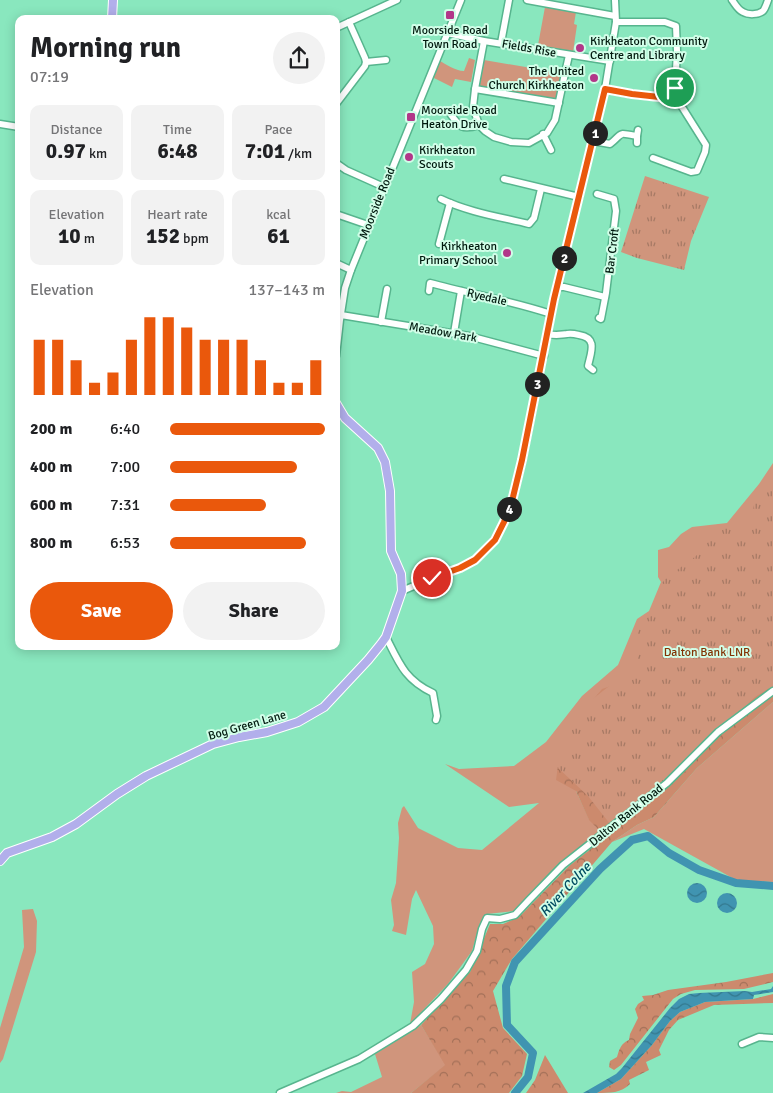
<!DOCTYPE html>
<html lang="en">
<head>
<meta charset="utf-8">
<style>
	:root { --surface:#fff; --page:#f2f2f2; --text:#202124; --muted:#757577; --accent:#ea580c }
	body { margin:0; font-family:Signika,sans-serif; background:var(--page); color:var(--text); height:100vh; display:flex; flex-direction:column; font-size:19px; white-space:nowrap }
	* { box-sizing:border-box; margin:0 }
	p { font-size:16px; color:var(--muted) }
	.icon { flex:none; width:28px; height:28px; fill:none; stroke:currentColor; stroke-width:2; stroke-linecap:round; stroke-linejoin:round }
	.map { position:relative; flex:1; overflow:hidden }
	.sheet { position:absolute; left:15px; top:15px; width:325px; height:635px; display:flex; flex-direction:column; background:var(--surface); border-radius:10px; box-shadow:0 2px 12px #0003 }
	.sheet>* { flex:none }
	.pin { position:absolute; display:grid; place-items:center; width:42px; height:42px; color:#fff; margin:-21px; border:2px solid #fff; border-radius:50%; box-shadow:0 1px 5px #0007 }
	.km { position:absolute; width:25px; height:25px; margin:-12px; border-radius:50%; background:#222; color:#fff; font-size:14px; line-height:25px; text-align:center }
	.round { display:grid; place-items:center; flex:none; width:52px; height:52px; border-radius:26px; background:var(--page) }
	.summary { display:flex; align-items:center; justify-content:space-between; height:85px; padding:0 15px }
	h1 { font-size:28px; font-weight:800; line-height:38px }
	.metrics { display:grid; grid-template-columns:repeat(3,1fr); gap:8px; height:85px; padding:5px 15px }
	.metrics div { display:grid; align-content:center; border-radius:10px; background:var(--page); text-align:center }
	.metrics b { font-size:21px; font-weight:800 }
	.metrics small { font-size:14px; font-weight:400 }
	.metrics p { font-size:14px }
	.chart { height:140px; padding:10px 15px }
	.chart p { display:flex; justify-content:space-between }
	.chart svg { width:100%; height:90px; margin-top:5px; stroke:var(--accent); stroke-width:6 }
	.action { display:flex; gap:10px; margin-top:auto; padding:10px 15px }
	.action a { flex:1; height:58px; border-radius:30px; background:var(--accent); color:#fff; font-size:20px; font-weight:800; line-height:58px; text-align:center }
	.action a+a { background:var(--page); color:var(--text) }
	ul { padding:0 15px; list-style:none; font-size:16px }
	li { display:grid; grid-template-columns:80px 60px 1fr; align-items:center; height:38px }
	li i { height:12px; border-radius:6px; background:var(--accent) }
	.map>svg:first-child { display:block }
	.grass { fill:#d0957c }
	.forest { fill:url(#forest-crowns) }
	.park { fill:url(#park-tufts) }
	.water { fill:url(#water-waves) }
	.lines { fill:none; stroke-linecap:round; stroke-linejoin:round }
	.river { stroke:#4094b1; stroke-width:8 }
	.minor-casing { stroke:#57b58e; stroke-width:9 }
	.major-casing { stroke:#fff; stroke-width:10 }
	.minor { stroke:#fff; stroke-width:6 }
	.major { stroke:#b2afeb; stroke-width:8 }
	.route-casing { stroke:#fff; stroke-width:10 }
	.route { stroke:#ea580c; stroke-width:6 }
	.poi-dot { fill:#b23789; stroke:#d1fee8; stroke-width:2 }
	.labels { text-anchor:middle; stroke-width:4; stroke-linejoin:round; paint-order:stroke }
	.poi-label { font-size:12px; fill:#00190e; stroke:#d1fee8; text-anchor:start }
	.street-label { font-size:12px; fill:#00190e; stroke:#d1fee8 }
	.park-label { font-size:12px; fill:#823203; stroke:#d1fee8 }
	.water-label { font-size:14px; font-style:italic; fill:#004c61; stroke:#d1fee8 }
</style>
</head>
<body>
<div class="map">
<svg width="773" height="1093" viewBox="0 0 773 1093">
	<defs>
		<pattern id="forest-crowns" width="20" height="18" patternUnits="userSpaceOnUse" patternTransform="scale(1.25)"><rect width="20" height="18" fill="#cc8a6d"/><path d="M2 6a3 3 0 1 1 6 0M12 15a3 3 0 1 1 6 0" fill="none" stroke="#a37058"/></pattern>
		<pattern id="park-tufts" width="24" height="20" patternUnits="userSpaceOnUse" patternTransform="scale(1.25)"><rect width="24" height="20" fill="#d0957c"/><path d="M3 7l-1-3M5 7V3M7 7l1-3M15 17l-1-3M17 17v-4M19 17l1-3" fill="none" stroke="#a67964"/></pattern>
		<pattern id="water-waves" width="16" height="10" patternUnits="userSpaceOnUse" patternTransform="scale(1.25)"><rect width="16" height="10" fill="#4094b1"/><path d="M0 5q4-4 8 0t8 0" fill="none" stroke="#33788e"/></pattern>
	</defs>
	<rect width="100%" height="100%" fill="#89e7be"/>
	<g class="grass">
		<polygon points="545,7 576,12 574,24 577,25 573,52 538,45"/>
		<path d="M469 58 475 60 471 82 455 79 452 87 432 77 438 60C446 64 455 71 464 71Z"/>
		<polygon points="484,60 561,73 557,99 553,101 479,87 478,83"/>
		<polygon points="773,463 773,546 644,659 576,791 589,819 601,831 561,863 514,911 487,914 480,923 472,951 448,984 410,1024 414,1002 412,972 425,964 434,944 433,926 416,890 412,899 406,935 392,931 394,925 391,900 396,883 399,838 398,823 402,808 404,806 418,828 458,848 482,850 539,803 509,807 445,764 459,769 514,766 546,742 582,696 618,665 637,619 649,611 661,582 658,577 658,550 669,547 681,534 692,527 727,523 759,484"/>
		<polygon points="773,702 773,882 736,880 644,829 612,842 637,825 654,817 697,768"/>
		<polygon points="33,909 37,921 36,952 3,1059 0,1063 0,1028 24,947 22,910"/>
		<polygon points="421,1025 446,1065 411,1093 336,1093 342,1091 351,1092 382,1077 375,1054"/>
	</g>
	<g class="forest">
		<polygon points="773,667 773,702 697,768 654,817 637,825 612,842 512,959 493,991 503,1028 527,1054 522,1076 509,1093 411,1093 445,1065 421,1025 470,972 490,924 503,924 519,917 569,866 606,837 589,820 576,791 556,780 558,765 582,713 602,689 625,681"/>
		<path d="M773 973V982L744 989 695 990 681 994 673 999 621 1065 614 1070 609 1067 610 1061 617 1057C619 1050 621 1043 629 1040L630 1034 638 1018 635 1009 638 1004 644 1000 642 996 653 995 668 990 726 982Z"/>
		<path d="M773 994V1003L714 1005 678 1020 669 1030 659 1050 661 1055 646 1062 649 1070 629 1080 630 1084C621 1093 610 1093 597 1093L621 1079 652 1045 670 1021 680 1012 705 1002 753 999Z"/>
		<polygon points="545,1055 568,1093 526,1093 535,1080"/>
	</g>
	<g class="park">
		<polygon points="645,176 709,197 691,241 684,270 637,258 621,252"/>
		<path d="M773 476V686L755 697 690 758 614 829 588 796 555 765C558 760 562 754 565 748 568 739 569 727 575 718 589 699 616 681 636 668L639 642 637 632 643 620 653 615 662 583 666 578 696 556 706 544 733 521 741 526 748 523 753 513 754 503 760 488Z"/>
	</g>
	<g class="water">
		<circle cx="697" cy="893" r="10"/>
		<circle cx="727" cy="903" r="10"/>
		<polygon points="773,986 773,992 754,995 753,999 705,1002 680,1012 670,1021 652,1045 621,1079 597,1093 583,1093 616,1074 622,1068 670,1008 679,999 689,994 699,993 745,991 752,992 771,989"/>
	</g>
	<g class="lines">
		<polyline class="river" points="515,1093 528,1077 533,1053 507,1025 506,986 515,962 600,869 632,840 648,836 669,853 699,870 736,883 773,886"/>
		<defs>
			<g id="minor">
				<polyline points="527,0 615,16"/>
				<path d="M732 0C735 4 738 10 743 12 748 15 758 15 763 11 765 9 767 3 768 0"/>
				<polyline points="616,22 665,22 676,26 677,51 675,88 677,99 706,145 705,152 697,171 691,172 653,158"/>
				<polyline points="336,28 397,0"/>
				<polyline points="447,33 484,41 610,61"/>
				<polyline points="484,41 475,89 473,107 479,125 485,131 494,137 511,142 529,143 547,133 555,120 569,55"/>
				<polyline points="501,43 509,0"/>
				<polyline points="366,62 386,60"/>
				<polyline points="475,89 559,103"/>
				<polyline points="605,89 631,94 677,99"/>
				<polyline points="336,104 365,66 366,62 365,58 349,22"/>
				<path d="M449 112C459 126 461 131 479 125"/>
				<polyline points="0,124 19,127"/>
				<polyline points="543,134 551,150"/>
				<path d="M593 141 610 144C624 133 616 132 637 136"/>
				<polyline points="637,143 637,136 638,130"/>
				<polyline points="336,163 346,170 384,187"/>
				<polyline points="504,179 579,197"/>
				<polyline points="597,194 614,199 616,211 606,293 601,319 599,318"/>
				<path d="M441 199C468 212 500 217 529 224L534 218 541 189"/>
				<polyline points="336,214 368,225"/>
				<polyline points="439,244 450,203"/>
				<polyline points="336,263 351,270"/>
				<polyline points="557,287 564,287 605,297"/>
				<path d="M429 291 430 283C471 294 512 301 551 314"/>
				<polyline points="341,315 469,336 544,356"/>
				<polyline points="381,322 387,289"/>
				<polyline points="454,333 461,291"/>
				<path d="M548 334C556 336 558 335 567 334 571 333 575 334 579 335 598 338 591 352 588 366L593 370"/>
				<polyline points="336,356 340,320 345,288 351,270 461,0"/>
				<polyline points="402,591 423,582 460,568 475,560 495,539 504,522 513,497 522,461 554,299 605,89 616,22 615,0"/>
				<path d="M386 637C399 663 405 680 433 693L437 716 436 720"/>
				<polyline points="742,1044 759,1037 773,1038"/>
				<polyline points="280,1093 359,1059 413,1026 441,999 466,970 477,951 482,929 487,918 500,919 515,915 529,900 563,865 667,783 718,732 773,691"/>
			</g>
			<g id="major">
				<polyline points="112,19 113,0"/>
				<polyline points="0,861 7,853 52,837 76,824 117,794 146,776 213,744 239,737 267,732 298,722 324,707 368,660 381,644 386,637 402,591 401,574 391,551 390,491 385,462 378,448 345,418 336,403"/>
			</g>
		</defs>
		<use href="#minor" class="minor-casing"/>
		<use href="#major" class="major-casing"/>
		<use href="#minor" class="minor"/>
		<use href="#major" class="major"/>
	</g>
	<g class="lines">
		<defs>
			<polyline id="route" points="432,578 460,568 475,560 495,540 504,522 513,497 522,460 554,299 605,89 632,94 677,99 675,88"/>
		</defs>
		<use href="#route" class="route-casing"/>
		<use href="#route" class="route"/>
	</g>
	<g class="poi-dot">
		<rect x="445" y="10" width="10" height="10" rx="2.5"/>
		<circle cx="580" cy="48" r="5"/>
		<circle cx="594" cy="78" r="5"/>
		<rect x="406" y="112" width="10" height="10" rx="2.5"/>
		<circle cx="409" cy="157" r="5"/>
		<circle cx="507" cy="253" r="5"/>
	</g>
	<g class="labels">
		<g class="poi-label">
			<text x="450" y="34" text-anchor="middle">Moorside Road<tspan x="450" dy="14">Town Road</tspan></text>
			<text x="590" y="45">Kirkheaton Community<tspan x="590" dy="14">Centre and Library</tspan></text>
			<text x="584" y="75" text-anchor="end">The United<tspan x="584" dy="14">Church Kirkheaton</tspan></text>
			<text x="421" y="114">Moorside Road<tspan x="421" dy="14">Heaton Drive</tspan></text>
			<text x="419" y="154">Kirkheaton<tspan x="419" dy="14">Scouts</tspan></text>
			<text x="497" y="250" text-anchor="end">Kirkheaton<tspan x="497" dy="14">Primary School</tspan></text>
		</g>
		<g class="street-label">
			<text transform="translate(529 48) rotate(10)" y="4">Fields Rise</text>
			<text transform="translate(377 203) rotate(-68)" y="4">Moorside Road</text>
			<text transform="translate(612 251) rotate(-83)" y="4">Bar Croft</text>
			<text transform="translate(487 297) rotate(13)" y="4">Ryedale</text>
			<text transform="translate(443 332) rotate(10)" y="4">Meadow Park</text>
			<text transform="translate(247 725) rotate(-16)" y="4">Bog Green Lane</text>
			<text transform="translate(626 815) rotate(-39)" y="4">Dalton Bank Road</text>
		</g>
		<g class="park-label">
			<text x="707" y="656">Dalton Bank LNR</text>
		</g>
		<g class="water-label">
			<text transform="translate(565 889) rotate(-47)" y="5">River Colne</text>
		</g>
	</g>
</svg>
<div class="pin" style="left:675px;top:88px;background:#1e9e55"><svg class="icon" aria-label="arrive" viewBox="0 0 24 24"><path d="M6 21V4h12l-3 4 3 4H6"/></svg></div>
<div class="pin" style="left:432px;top:578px;background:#d93025"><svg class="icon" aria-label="check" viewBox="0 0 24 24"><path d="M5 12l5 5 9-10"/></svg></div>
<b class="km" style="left:595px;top:133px">1</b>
<b class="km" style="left:564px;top:258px">2</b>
<b class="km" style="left:537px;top:384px">3</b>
<b class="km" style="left:509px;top:509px">4</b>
<section class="sheet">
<div class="summary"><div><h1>Morning run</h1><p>07:19</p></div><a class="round"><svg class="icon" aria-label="share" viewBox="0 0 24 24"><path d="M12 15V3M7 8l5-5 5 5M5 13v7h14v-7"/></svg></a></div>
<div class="metrics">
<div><p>Distance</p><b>0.97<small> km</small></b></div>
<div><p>Time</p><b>6:48</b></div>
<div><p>Pace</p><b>7:01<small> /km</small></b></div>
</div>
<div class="metrics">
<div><p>Elevation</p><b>10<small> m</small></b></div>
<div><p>Heart rate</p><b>152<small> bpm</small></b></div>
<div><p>kcal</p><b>61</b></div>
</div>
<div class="chart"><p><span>Elevation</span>137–143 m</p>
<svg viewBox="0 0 160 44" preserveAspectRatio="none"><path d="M5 44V17M15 44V17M25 44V27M35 44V38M45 44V33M55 44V17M65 44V6M75 44V6M85 44V11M95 44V17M105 44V17M115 44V17M125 44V27M135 44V38M145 44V38M155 44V27"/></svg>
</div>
<ul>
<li><b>200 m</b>6:40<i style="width:100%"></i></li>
<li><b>400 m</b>7:00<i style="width:82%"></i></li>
<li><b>600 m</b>7:31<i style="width:62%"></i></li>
<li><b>800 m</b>6:53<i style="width:88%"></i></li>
</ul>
<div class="action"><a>Save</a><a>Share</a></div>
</section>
</div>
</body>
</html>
